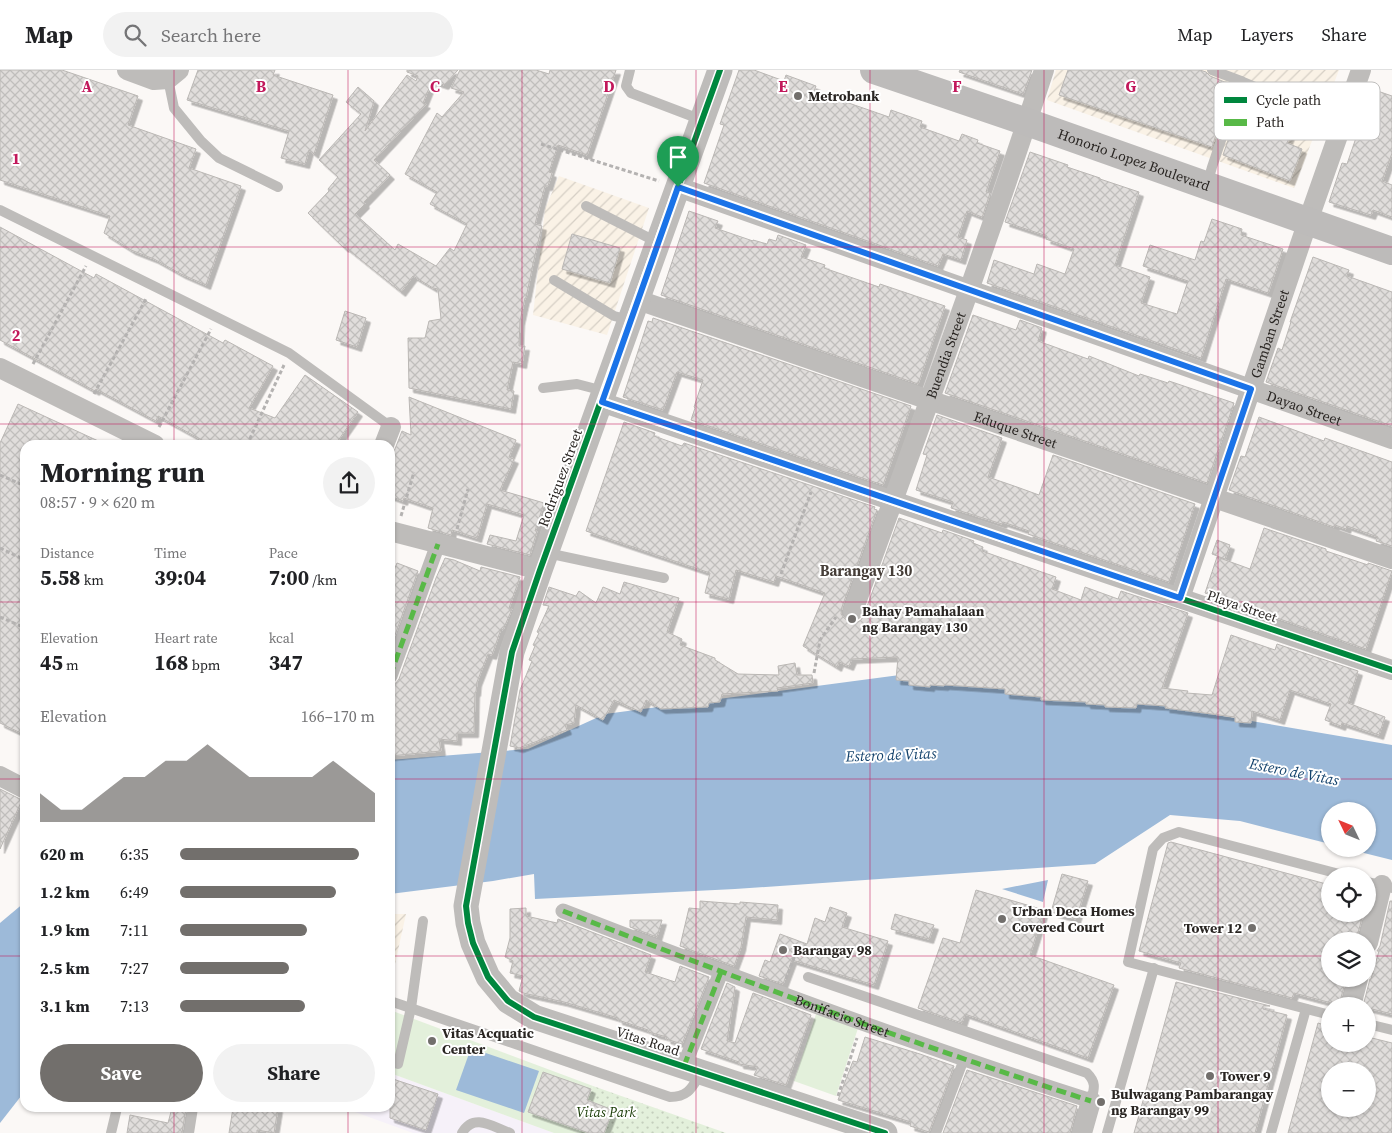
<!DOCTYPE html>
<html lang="en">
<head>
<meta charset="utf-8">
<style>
	:root { --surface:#fff; --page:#f2f2f2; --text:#202124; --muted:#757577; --line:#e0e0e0; --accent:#726f6c }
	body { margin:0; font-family:"Source Serif 4",serif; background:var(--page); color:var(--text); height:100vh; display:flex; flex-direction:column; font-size:19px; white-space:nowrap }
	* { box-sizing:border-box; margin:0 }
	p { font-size:16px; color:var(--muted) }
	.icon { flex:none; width:28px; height:28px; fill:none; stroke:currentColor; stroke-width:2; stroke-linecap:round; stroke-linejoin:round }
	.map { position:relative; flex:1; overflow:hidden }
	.drawer { position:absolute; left:20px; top:370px; width:375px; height:672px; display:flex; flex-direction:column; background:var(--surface); border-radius:15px; box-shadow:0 1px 4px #0004 }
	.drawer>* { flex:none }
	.needle { width:32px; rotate:313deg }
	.tools { position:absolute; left:1321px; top:732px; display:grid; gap:10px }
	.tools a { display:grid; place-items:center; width:55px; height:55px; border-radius:50%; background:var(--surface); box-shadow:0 1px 4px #0004; font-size:25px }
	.pin { position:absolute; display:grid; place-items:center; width:42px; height:42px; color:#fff; margin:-51px -21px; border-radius:50% 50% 50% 0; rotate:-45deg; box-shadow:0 0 5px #0007 }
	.pin .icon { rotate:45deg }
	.round { display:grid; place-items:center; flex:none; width:52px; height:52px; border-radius:26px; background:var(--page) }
	.summary { display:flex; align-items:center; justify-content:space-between; height:85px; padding:0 20px }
	h1 { font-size:28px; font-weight:700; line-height:38px }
	.figures { display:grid; grid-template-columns:repeat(3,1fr); gap:8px; height:85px; padding:5px 20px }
	.figures div { display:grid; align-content:center }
	.figures b { font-size:21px; font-weight:700 }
	.figures small { font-size:14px; font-weight:400 }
	.figures p { font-size:14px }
	.chart { height:140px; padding:10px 20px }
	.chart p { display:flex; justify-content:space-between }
	.chart svg { width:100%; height:90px; margin-top:5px; fill:var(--accent); opacity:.7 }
	.action { display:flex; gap:10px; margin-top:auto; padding:10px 20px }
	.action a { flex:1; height:58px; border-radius:30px; background:var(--accent); color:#fff; font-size:20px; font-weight:700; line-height:58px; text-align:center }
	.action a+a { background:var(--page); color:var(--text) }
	ul { padding:0 20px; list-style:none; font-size:16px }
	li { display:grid; grid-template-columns:80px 60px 1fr; align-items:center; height:38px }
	li i { height:12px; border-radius:6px; background:var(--accent) }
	header { display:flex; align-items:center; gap:30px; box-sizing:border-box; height:70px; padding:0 25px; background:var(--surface); border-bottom:1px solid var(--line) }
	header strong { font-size:24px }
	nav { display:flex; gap:28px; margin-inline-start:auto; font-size:18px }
	.search { width:350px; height:45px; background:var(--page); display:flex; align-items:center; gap:12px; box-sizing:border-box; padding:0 18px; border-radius:28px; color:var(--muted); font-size:19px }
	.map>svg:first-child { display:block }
	.commercial { fill:#f6f1f9 }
	.industrial { fill:url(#industrial-furrows) }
	.park { fill:url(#park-dots) }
	.garden { fill:#e3f0db }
	.water { fill:#9dbad9 }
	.building { fill:url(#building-cross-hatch); stroke:#bab7b4; fill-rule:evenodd; filter:url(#shadow) }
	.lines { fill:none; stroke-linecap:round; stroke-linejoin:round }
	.path { stroke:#b4b2b1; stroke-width:3; stroke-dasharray:4 2.5; stroke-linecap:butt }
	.service { stroke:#bebcba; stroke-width:10 }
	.pedestrian { stroke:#bebcba; stroke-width:15 }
	.minor { stroke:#bebcba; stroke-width:20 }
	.tertiary { stroke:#bebcba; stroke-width:25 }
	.secondary { stroke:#bdbbba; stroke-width:28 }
	.quiet { stroke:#58b947; stroke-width:5; stroke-dasharray:10 5; stroke-linecap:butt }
	.cycleway-casing { stroke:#fff; stroke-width:9 }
	.cycleway { stroke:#00873e; stroke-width:6 }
	.route-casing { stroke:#fff; stroke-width:10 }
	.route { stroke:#1a73e8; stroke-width:6 }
	.grid { fill:none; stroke:#c2185b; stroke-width:1; stroke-opacity:0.55 }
	.poi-dot { fill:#726f6c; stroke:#fff; stroke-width:2 }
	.labels { text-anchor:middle; stroke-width:4; stroke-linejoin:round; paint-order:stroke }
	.poi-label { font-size:14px; font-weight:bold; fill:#292522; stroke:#fff; text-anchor:start }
	.street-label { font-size:14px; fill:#292522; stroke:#fff }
	.park-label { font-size:14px; font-style:italic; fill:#1e400b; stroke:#fff }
	.neighbourhood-label { font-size:15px; font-weight:bold; fill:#463e38; stroke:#fff }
	.water-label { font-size:15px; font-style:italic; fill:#12416b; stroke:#fff }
	.key { fill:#fff; stroke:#bfbebd; stroke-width:1 }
	.key-label { font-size:14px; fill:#292522 }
	.grid-label { font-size:16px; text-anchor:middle; font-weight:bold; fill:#c2185b; stroke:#fff; stroke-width:4; stroke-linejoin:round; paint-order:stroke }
</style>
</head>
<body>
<header>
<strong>Map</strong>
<div class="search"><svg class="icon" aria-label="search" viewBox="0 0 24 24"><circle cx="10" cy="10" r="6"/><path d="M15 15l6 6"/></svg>Search here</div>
<nav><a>Map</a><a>Layers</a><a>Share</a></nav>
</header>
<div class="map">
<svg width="1392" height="1063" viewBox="0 0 1392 1063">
	<defs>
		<pattern id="industrial-furrows" width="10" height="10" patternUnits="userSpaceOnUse" patternTransform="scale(1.25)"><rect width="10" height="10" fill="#faf2e6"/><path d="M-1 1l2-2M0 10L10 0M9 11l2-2" fill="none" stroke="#d6cfc5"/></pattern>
		<pattern id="park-dots" width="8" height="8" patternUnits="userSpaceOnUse" patternTransform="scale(1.25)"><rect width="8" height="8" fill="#e3f0db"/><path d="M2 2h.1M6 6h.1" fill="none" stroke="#c3cebc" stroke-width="1.8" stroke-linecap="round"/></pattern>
		<pattern id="building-cross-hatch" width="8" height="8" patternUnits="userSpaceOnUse" patternTransform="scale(1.25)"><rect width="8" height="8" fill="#e0dddb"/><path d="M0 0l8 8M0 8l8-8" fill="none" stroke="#c0bebc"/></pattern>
		<filter id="shadow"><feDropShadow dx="4.5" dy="4.5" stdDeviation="0" flood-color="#0004"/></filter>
	</defs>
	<rect width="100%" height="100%" fill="#fbf8f6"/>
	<polygon class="commercial" points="390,1003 554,1063 413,1063 344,1038 390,1038"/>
	<g class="industrial">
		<polygon points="1056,0 1339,0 1294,118 1047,30"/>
		<polygon points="559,106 649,138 607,265 533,245 545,139"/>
		<polygon points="390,844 406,844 390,917"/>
	</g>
	<polygon class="park" points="593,1016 726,1063 576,1063"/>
	<g class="garden">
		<polygon points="390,940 593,1016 576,1063 554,1063 390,1003"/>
		<polygon points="817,941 859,955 836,1026 794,1011"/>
	</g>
	<g class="water">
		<polygon points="945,599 1392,675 1392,790 1348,779 1368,779 1368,741 1330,741 1330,774 1240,751 1170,745 1095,794 735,819 535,829 534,804 493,811 390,824 390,690 528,679 605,644"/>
		<polygon points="1048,810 1043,832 1002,819"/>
		<polygon points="25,832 25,1021 0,1053 0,853"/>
		<polygon points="471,978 539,1001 524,1043 456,1020"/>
	</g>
	<g class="building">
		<polygon points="0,0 62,0 138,26 128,55 196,79 189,98 241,116 206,215 181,204 154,189 131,180 104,163 110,146 0,110"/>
		<polygon points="198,0 275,0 273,5 333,25 314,84 309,80 305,94 281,88 289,61 187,30"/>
		<polygon points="407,0 458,0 444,15 432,11 423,33 426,34 374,90 390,105 364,132 365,134 355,144 395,180 398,174 436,196 450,178 454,181 467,154 430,134 437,122 405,104 437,43 442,47 464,22 451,18 460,0 536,0 549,4 550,0 616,0 587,85 558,75 549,102 552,103 548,116 545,116 535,154 542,156 533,194 526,228 525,228 520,251 519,276 525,276 522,294 513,292 507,320 514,321 511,339 409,318 408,268 425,268 429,251 441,249 438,219 433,218 413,206 401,222 345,177 344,178 308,143 329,121 328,119 338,107 319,90 361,44 346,32 358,17 374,31 365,61 407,5 416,11 418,6 407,2"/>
		<polygon points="739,0 754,0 784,11 786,5 816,16 814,21 889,47 891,40 922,51 920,57 959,71 962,64 978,70 977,73 1000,81 986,122 990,123 983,145 982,147 967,141 958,167 967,170 961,190 943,184 938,196 704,113 724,55 720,54"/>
		<polygon points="960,0 1032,0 1023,24 959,2"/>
		<polygon points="1068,0 1200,0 1206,2 1210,6 1232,15 1212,77 1059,25"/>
		<polygon points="1369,18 1392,26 1392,83 1382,111 1392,115 1392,147 1373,140 1371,145 1329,132 1342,93 1347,94 1359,59 1355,58"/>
		<polygon points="1243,27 1285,43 1281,52 1293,57 1287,73 1302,79 1290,111 1223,85"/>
		<polygon points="1030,82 1068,95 1067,97 1100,108 1100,109 1139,122 1115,195 1150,207 1141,233 1177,244 1188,211 1143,196 1150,175 1195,190 1201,171 1204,172 1212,149 1242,159 1241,165 1283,179 1268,223 1226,209 1201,288 987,213 994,190 1034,204 1037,194 1065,204 1074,179 1046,169 1047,166 1005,152"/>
		<polygon points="689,141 718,151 715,158 753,171 753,170 767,174 769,169 776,171 778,165 806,175 801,187 825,195 824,198 879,217 880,214 945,236 918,314 661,225"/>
		<polygon points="0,157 94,208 96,204 223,273 225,270 273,296 249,338 275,348 305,305 358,342 335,375 211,375 158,346 156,351 96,319 95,321 0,270"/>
		<polygon points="572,164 620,178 610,213 562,199"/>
		<polygon points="1313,187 1349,200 1347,206 1392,222 1392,356 1266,312 1278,278 1282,280 1291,252 1290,252"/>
		<polygon points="345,241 366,248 357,277 336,270"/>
		<polygon points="973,245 1016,260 1020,250 1042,258 1038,271 1088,289 1089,286 1139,306 1140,304 1168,313 1169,311 1234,333 1207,413 945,323"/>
		<polygon points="653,248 911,336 883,415 691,350 695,338 694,337 703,310 677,302 663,340 623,327 648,251 652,252"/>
		<polygon points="409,327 516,370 509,387 514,389 500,420 544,433 535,461 537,461 530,485 487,474 490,465 516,471 524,445 487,434 477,468 452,460 451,465 428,458 433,438 404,428 403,431 390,426 390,388 395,379 402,361 411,365"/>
		<polygon points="18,334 107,375 25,375 25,665 0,653 0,373"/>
		<polygon points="937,345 1002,368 988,407 1017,417 1039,425 1053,385 1195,434 1169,512 1028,464 1029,461 1003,452 1002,454 951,438 953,432 916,420 927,385 923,384"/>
		<polygon points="1259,347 1324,371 1325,368 1392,392 1392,476 1376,471 1378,467 1347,456 1346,459 1335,455 1334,457 1229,420 1241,386 1245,387"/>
		<polygon points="624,352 655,363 654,366 682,376 684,373 875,437 874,439 877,440 842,537 841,544 844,548 849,552 856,553 861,550 864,545 899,448 942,463 943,460 974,471 973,473 983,477 982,481 1056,507 1052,519 1081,530 1085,517 1118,529 1121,521 1188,543 1162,618 1188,621 1187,623 1212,625 1231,565 1275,580 1277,574 1358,601 1348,633 1385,647 1379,665 1342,653 1341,656 1325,650 1331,634 1290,620 1280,650 1252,641 1251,653 1235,652 1235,647 1165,638 1166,636 1137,634 1136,638 1105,637 1105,635 1086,634 1086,632 1041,630 1041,627 1005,624 1005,619 945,615 944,616 930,615 930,617 909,615 909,611 896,610 898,587 852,589 849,596 839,592 837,597 803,576 825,523 776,506 774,512 736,500 729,529 705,523 710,503 586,461"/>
		<polygon points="1264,458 1326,479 1326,481 1368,495 1368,493 1392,501 1366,579 1205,523 1217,487 1250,499"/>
		<polygon points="1217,470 1230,475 1225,489 1212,484"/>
		<polygon points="445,488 454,490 480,501 481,497 520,507 509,538 512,539 503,560 501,559 492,585 488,584 477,612 476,622 475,622 474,663 457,663 457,671 439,669 441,681 390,686 390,615 396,613 399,609 436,508"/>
		<polygon points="397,493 418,501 390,579 390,510"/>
		<polygon points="624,512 679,528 667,562 682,569 680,575 715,588 715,590 738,604 779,605 778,596 795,593 797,605 812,605 813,613 777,618 778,621 722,624 720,632 709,633 708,637 661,639 646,630 641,642 614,630 603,650 576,635 574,653 565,655 567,660 519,678 510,676 520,620 532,591 529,590 535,576 533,575 539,563 537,562 549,536 543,535 549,517 576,526 579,521 596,533 603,517 620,524"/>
		<polygon points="0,719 22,730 0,779"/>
		<polygon points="1171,772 1330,815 1330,844 1363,844 1356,871 1330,871 1330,909 1346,909 1339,935 1294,923 1292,928 1179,898 1181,893 1139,881 1168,773"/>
		<polygon points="1062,804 1088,811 1076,849 1051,842"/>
		<polygon points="976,820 1044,840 1030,885 1114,915 1088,988 965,944 962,953 918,938 943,868 960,873"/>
		<polygon points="700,831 740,834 740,832 778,835 777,850 746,847 741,877 734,896 680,876 689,838 700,839"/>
		<polygon points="1390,831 1392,831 1392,944 1368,938 1368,936 1363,936 1370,909 1371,909 1379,881 1377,881 1380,876"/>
		<polygon points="830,837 847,843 842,857 888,871 874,915 792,890 783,914 759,906 765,890 770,892 780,864 807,874 815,848 825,852"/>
		<polygon points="526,838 526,846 557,853 558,849 651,885 645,902 675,912 680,896 709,907 682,974 666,969 667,967 648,962 648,960 618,950 618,948 564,932 523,923 519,921 523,906 510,903 513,891 505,887 510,868 510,839"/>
		<polygon points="895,844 934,855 929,869 891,859"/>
		<polygon points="630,850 662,850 657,867 630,857"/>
		<polygon points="1176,912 1270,936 1263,936 1263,939 1287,945 1255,1063 1134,1063"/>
		<polygon points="727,913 735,917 727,971 735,973 753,923 811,945 786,1015 754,1005 758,997 739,994 739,992 701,979"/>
		<path d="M1318 953 1330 957V974H1368V967L1392 973V1063H1288ZM1330 1001H1368V1039H1330Z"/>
		<polygon points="865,967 920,984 954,996 929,1062 910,1056 911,1052 838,1030 853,991 857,992"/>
		<polygon points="967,1000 1077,1036 1070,1063 943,1063"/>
		<polygon points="543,1002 591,1019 587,1030 613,1040 604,1063 589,1063 528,1042"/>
		<polygon points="390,1008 438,1024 426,1060 390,1048"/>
		<polygon points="172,1038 186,1038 182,1063 127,1063 130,1045 168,1053"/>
		<polygon points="233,1038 278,1038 274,1063 257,1060 257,1063 229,1063"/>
	</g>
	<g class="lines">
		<g class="path">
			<polyline points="541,74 659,111"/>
			<polyline points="33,294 86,196"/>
			<polyline points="94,324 147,227"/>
			<polyline points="159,357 211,259"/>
			<polyline points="247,375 284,295"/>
			<polyline points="0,405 25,416"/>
			<polyline points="401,446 414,402"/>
			<polyline points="457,459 468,419"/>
			<polyline points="0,478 25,490"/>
			<polyline points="781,504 811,422"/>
			<polyline points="0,547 25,558"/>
			<polyline points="814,603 820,570 836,547"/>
			<polyline points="786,909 800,872"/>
			<polyline points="791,1010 811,952"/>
			<polyline points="838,1026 857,968"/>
		</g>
		<g class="service">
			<polyline points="630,0 626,16 631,23 702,50"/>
			<polyline points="168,9 174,38 201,71 219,88 278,117"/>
			<polyline points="1241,11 1297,35"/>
			<polyline points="1207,115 1212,97 1241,11 1212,0"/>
			<polyline points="586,136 647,167 659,171"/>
			<polyline points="0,140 289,283 391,357"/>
			<polyline points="554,210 614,246 630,250"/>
			<polyline points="543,318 577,314 604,321"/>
			<polyline points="547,483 664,508"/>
			<polyline points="1368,812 1392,818"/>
			<path d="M808 907 1087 1003C1097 1013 1094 1019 1091 1031"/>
			<path d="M390 931 670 1027C689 1027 692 1017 701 1003"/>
			<polyline points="1330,945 1128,892 1153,779 1163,768 1179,762 1347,806"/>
			<polyline points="1368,954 1392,960"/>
			<polyline points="398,994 411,938 423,851"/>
			<polyline points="111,1063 117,1038"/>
			<polyline points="189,1063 193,1038"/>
			<path d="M462 1063C474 1042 493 1057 510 1063"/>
			<polyline points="936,1063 964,989"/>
			<polyline points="1107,1063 1154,898"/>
			<polyline points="1271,1063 1306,939"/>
		</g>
		<g class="pedestrian">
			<polyline points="390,606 438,474"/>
			<path id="s1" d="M563 841C738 909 913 974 1091 1031"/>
			<polyline points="684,996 721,902"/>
		</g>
		<g class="minor">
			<polyline points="127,0 154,10 168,9 179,0"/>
			<path id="s2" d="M678 117 1392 369"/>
			<path id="s3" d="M638 230 1392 489"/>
			<polyline points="0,298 155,375"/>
			<polyline points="601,332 1392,600"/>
			<polyline points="384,375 391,357"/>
			<polyline points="390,461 540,500"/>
			<path id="s4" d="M1180 528 1308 151 1361 0"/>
			<path id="s5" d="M853 541C918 361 985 182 1044 0"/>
			<polyline points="0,706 25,719"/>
			<polyline points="1368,873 1382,815"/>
			<polyline points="1351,936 1358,909"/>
			<polyline points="1082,1063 1091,1031"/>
		</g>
		<polyline class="tertiary" points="720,0 540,500 512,582 466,836 468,853 473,873 488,907 508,931 534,947 885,1063"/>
		<path class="secondary" id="s6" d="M874 0 1027 52 1392 181"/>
		<g class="quiet">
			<polyline points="390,606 438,474"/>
			<path d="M563 841C738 909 913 974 1091 1031"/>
			<polyline points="684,996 721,902"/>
		</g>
		<defs>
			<g id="cycleway">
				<polyline points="720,0 540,500 512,582 466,836 468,853 473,873 488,907 508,931 534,947 885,1063"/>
				<polyline points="601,332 1392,600"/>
			</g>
		</defs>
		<use href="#cycleway" class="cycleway-casing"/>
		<use href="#cycleway" class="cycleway"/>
	</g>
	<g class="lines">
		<defs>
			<polygon id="route" points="678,117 1251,319 1180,528 602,332"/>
		</defs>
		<use href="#route" class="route-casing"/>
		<use href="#route" class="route"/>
	</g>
	<path class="grid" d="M174 0V375M348 0V375M522 0V1063M696 0V1063M870 0V1063M1044 0V1063M1218 0V1063M0 177H1392M0 354H1392M0 532H25M390 532H1392M0 709H25M390 709H1392M0 886H25M390 886H1330M1368 886H1392M174 1038V1063M348 1038V1063"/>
	<g class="poi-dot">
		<circle cx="798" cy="26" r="5"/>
		<circle cx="852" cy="549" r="5"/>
		<circle cx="1002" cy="849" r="5"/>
		<circle cx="1252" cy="858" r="5"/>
		<circle cx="783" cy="880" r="5"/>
		<circle cx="432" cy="971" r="5"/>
		<circle cx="1210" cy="1006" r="5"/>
		<circle cx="1101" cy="1032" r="5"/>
	</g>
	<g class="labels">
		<g class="poi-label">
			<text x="808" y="31">Metrobank</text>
			<text x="862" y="546">Bahay Pamahalaan<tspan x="862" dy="16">ng Barangay 130</tspan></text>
			<text x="1012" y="846">Urban Deca Homes<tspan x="1012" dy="16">Covered Court</tspan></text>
			<text x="1242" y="863" text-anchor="end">Tower 12</text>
			<text x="793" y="885">Barangay 98</text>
			<text x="442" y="968">Vitas Acquatic<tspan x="442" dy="16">Center</tspan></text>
			<text x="1220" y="1011">Tower 9</text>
			<text x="1111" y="1029">Bulwagang Pambarangay<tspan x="1111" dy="16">ng Barangay 99</tspan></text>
		</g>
		<g class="street-label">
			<text dy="5" stroke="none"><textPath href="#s6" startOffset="275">Honorio Lopez Boulevard</textPath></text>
			<text dy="5" stroke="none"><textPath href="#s4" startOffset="279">Gamban Street</textPath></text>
			<text dy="5" stroke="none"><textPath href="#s5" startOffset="272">Buendia Street</textPath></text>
			<text dy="5" stroke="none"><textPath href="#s2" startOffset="664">Dayao Street</textPath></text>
			<text dy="5" stroke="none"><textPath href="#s3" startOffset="399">Eduque Street</textPath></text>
			<text transform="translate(560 408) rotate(-70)" y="5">Rodriguez Street</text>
			<text transform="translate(1242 536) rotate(19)" y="5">Playa Street</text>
			<text dy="5" stroke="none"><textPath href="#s1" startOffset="298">Bonifacio Street</textPath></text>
			<text transform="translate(648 971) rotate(18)" y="5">Vitas Road</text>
		</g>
		<g class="park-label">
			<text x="606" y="1047">Vitas Park</text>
		</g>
		<g class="neighbourhood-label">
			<text x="866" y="506">Barangay 130</text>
		</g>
		<g class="water-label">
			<text transform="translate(891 685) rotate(-2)" y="5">Estero de Vitas</text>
			<text transform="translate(1294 702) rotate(11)" y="5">Estero de Vitas</text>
		</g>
	</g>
	<rect x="1214" y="12" width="166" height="58" rx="8" class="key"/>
	<rect x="1224" y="27" width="23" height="6" fill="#00873e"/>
	<rect x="1224" y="49" width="23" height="7" fill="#58b947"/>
	<g class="key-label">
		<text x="1256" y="35">Cycle path</text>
		<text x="1256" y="57">Path</text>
	</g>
	<g class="grid-label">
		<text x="87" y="22">A</text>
		<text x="261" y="22">B</text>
		<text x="435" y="22">C</text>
		<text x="609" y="22">D</text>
		<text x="783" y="22">E</text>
		<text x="957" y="22">F</text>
		<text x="1131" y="22">G</text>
		<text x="16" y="94">1</text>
		<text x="16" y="271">2</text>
	</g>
</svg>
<div class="tools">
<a><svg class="needle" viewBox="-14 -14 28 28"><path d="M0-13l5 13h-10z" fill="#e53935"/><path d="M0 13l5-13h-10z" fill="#757577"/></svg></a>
<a><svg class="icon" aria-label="locate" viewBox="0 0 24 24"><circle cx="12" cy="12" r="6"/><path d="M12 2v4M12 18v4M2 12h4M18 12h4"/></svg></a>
<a><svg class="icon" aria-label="layers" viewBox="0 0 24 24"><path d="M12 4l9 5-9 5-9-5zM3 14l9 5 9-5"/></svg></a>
<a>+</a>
<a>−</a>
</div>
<div class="pin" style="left:678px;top:117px;background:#1e9e55"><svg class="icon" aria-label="arrive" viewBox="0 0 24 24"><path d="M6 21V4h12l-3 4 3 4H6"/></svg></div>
<section class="drawer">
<div class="summary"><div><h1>Morning run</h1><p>08:57 · 9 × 620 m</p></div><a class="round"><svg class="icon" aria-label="share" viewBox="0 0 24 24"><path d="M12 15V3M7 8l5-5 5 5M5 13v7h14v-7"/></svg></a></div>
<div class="figures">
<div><p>Distance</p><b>5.58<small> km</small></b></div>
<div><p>Time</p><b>39:04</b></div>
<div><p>Pace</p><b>7:00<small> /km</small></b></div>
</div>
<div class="figures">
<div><p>Elevation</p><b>45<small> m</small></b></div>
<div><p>Heart rate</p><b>168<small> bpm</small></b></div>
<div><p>kcal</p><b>347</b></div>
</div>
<div class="chart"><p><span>Elevation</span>166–170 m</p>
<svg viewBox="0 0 160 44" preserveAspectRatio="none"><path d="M0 44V30L10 38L20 38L30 30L40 22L50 22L60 14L70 14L80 6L90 14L100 22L110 22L120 22L130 22L140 14L150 22L160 30V44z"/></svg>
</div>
<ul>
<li><b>620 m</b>6:35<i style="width:92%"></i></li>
<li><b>1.2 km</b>6:49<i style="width:80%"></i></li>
<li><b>1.9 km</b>7:11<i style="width:65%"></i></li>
<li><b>2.5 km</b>7:27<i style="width:56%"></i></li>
<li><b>3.1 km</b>7:13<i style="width:64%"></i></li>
</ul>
<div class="action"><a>Save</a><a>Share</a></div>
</section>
</div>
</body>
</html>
